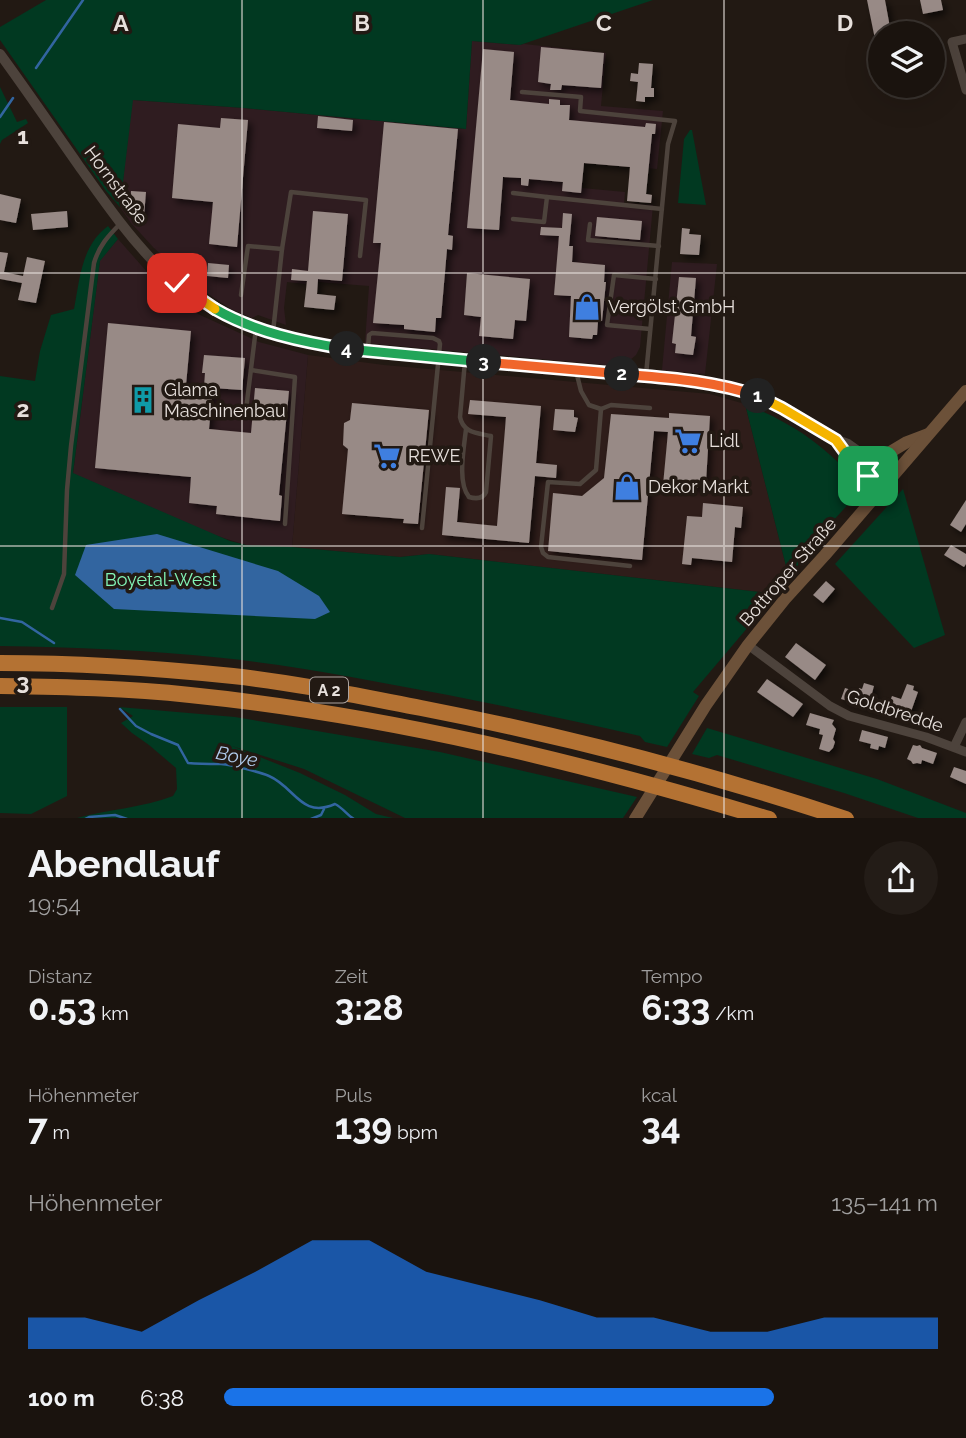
<!DOCTYPE html>
<html lang="de">
<head>
<meta charset="utf-8">
<style>
	:root { --surface:#1a130e; --page:#231c17; --text:#f1f3f6; --muted:#9f9e9e; --line:#38322e; --accent:#1a73e8 }
	body { margin:0; font-family:Raleway,sans-serif; background:var(--page); color:var(--text); height:100vh; display:flex; flex-direction:column; font-size:26px; white-space:nowrap }
	* { box-sizing:border-box; margin:0 }
	p { font-size:23px; color:var(--muted) }
	.icon { flex:none; width:38px; height:38px; fill:none; stroke:currentColor; stroke-width:2; stroke-linecap:round; stroke-linejoin:round }
	.map { position:relative; height:818px; overflow:hidden }
	.drawer { display:flex; flex-direction:column; background:var(--surface); flex:1 }
	.drawer>* { flex:none }
	.tools { position:absolute; left:868px; top:21px; display:grid; gap:14px }
	.tools a { display:grid; place-items:center; width:77px; height:77px; border-radius:50%; background:var(--surface); box-shadow:0 7px 28px #0002,0 0 0 2px var(--line); font-size:35px }
	.pin { position:absolute; display:grid; place-items:center; width:60px; height:60px; color:#fff; margin:-30px; border-radius:14px; box-shadow:0 4px 10px #0006 }
	.km { position:absolute; width:35px; height:35px; margin:-18px; border-radius:50%; background:#222; color:#fff; font-size:19px; line-height:35px; text-align:center }
	.round { display:grid; place-items:center; flex:none; width:74px; height:74px; border-radius:37px; background:var(--page) }
	.overview { display:flex; align-items:center; justify-content:space-between; height:119px; padding:0 28px }
	h1 { font-size:38px; font-weight:700; line-height:52px }
	.figures { display:grid; grid-template-columns:repeat(3,1fr); gap:10px; height:119px; padding:7px 28px }
	.figures div { display:grid; align-content:center }
	.figures b { font-size:35px; font-weight:700 }
	.figures small { font-size:19px; font-weight:400 }
	.figures p { font-size:19px }
	.chart { height:196px; padding:14px 28px }
	.chart p { display:flex; justify-content:space-between }
	.chart svg { width:100%; height:126px; margin-top:7px; fill:var(--accent); opacity:.7 }
	ul { padding:0 28px; list-style:none; font-size:23px }
	li { display:grid; grid-template-columns:112px 84px 1fr; align-items:center; height:52px }
	li i { height:18px; border-radius:9px; background:var(--accent) }
	.map>svg:first-child { display:block }
	.commercial { fill:#2f1d1a }
	.industrial { fill:#2f1c20 }
	.green { fill:#013921 }
	.water { fill:#3265a0 }
	.lines { fill:none; stroke-linecap:round; stroke-linejoin:round }
	.stream { stroke:#3265a0; stroke-width:2.5 }
	.building { fill:#988a86; filter:url(#shadow) }
	.service { stroke:#4d433c; stroke-width:4.5 }
	.minor { stroke:#4d433c; stroke-width:9 }
	.tertiary { stroke:#4d433c; stroke-width:10 }
	.secondary { stroke:#6c5139; stroke-width:12 }
	.motorway { stroke:#b47233; stroke-width:16 }
	.split-1-casing { stroke:#fff; stroke-width:14 }
	.split-2-casing { stroke:#fff; stroke-width:14 }
	.split-3-casing { stroke:#fff; stroke-width:14 }
	.split-4-casing { stroke:#fff; stroke-width:14 }
	.split-5-casing { stroke:#fff; stroke-width:14 }
	.split-6-casing { stroke:#fff; stroke-width:14 }
	.split-1 { stroke:#f5b400; stroke-width:9 }
	.split-2 { stroke:#f0652b; stroke-width:9 }
	.split-3 { stroke:#f0652b; stroke-width:9 }
	.split-4 { stroke:#22a559; stroke-width:9 }
	.split-5 { stroke:#22a559; stroke-width:9 }
	.split-6 { stroke:#f5b400; stroke-width:9 }
	.grid { fill:none; stroke:#e7e0dc; stroke-width:2; stroke-opacity:0.55 }
	.labels { text-anchor:middle; stroke-width:7; stroke-linejoin:round; paint-order:stroke }
	.shield { fill:#221913; stroke:#aca4a0; stroke-width:2 }
	.shield-label { font-size:16px; font-weight:bold; fill:#e7e0dc }
	.street-label { font-size:18px; fill:#e7e0dc; stroke:#221913 }
	.poi-label { font-size:18px; fill:#e7e0dc; stroke:#221913; text-anchor:start }
	.park-label { font-size:18px; fill:#83f6b7; stroke:#221913 }
	.water-label { font-size:19px; font-style:italic; fill:#b1cdee; stroke:#221913 }
	.grid-label { font-size:23px; text-anchor:middle; font-weight:bold; fill:#e7e0dc; stroke:#221913; stroke-width:7; stroke-linejoin:round; paint-order:stroke }
</style>
</head>
<body>
<div class="map">
<svg width="966" height="819" viewBox="0 0 966 819">
	<defs>
		<filter id="shadow"><feDropShadow dx="4" dy="4" stdDeviation="3.5" flood-color="#0009"/></filter>
	</defs>
	<rect width="100%" height="100%" fill="#221913"/>
	<polygon class="commercial" points="308,355 384,365 710,394 745,404 789,578 776,594 429,554 400,557 292,547"/>
	<g class="industrial">
		<polygon points="472,41 520,45 524,44 606,53 601,106 663,111 657,169 584,163 582,188 625,192 624,203 653,205 640,347 636,355 629,361 628,367 365,343 369,286 307,281 306,284 287,282 284,308 286,325 258,315 252,318 231,309 199,288 199,285 173,266 153,247 131,223 120,207 132,100 244,108 466,129"/>
		<polygon points="118,239 156,282 198,314 259,342 308,355 292,547 246,545 71,490 100,260"/>
		<polygon points="672,262 717,264 705,374 662,370"/>
	</g>
	<g class="green">
		<polygon points="46,0 653,0 520,45 472,41 466,129 244,108 133,100 120,207 106,191 0,40 0,27"/>
		<polygon points="0,87 17,122 26,119 28,123 2,140 0,144"/>
		<polygon points="690,130 692,130 706,205 678,203 684,139"/>
		<path d="M108 226 118 239 100 261 73 473 230 541 246 545 292 547 400 557 429 554 776 594 693 692 699 696 667 747 645 742 640 736C577 721 512 708 448 695 373 681 299 666 223 658 149 650 74 647 0 646V376L35 381 40 351 51 315 74 309C80 279 81 246 108 226Z"/>
		<path d="M745 404C781 418 813 437 840 464 847 470 854 477 859 485V490L856 496 817 538 789 578Z"/>
		<polygon points="903,489 945,635 914,648 835,564"/>
		<polygon points="0,707 67,707 67,796 31,814 0,813"/>
		<path d="M119 707 235 717 440 752 637 797 623 818H405L304 769 232 746 300 773 345 795 376 814 393 818H77C109 809 142 808 173 796L177 789 176 768 149 745 132 733 121 723 133 716Z"/>
		<polygon points="707,728 877,779 966,813 966,818 918,818 844,793 717,755 709,758 692,754"/>
	</g>
	<polygon class="water" points="157,534 278,571 319,596 330,612 315,619 114,609 75,575 86,545"/>
	<g class="lines">
		<g class="stream">
			<polyline points="36,68 83,0"/>
			<polyline points="0,117 13,98"/>
			<polyline points="0,618 22,622 54,643"/>
			<path d="M120 709 136 726 151 734 178 745 188 763C199 764 210 764 221 764 232 765 259 772 269 776 295 787 301 819 335 804 343 808 347 815 354 819"/>
			<polyline points="85,819 89,817 115,815 127,819"/>
			<polyline points="311,819 321,815 324,809"/>
		</g>
	</g>
	<g class="building">
		<polygon points="867,0 885,0 891,33 880,33 880,49 877,49"/>
		<polygon points="920,0 941,0 943,10 923,14"/>
		<polygon points="541,47 604,53 601,88 562,85 561,90 550,90 551,84 538,82"/>
		<polygon points="483,49 514,52 510,100 549,104 549,99 560,100 560,105 570,105 569,120 645,127 646,123 656,124 655,134 652,134 646,194 652,195 651,203 627,201 630,167 584,163 581,193 562,191 563,182 529,179 528,186 521,185 521,178 503,177 499,230 467,228"/>
		<polygon points="639,63 653,64 651,88 654,88 654,97 645,97 645,102 636,101 638,82 630,81 631,73 638,74"/>
		<polygon points="318,116 353,120 352,131 317,128"/>
		<polygon points="221,118 248,120 237,247 209,244 213,202 172,198 178,124 220,128"/>
		<polygon points="384,122 458,129 448,235 453,236 452,250 447,249 441,318 436,318 435,332 404,329 404,325 373,323 381,243 373,243"/>
		<polygon points="131,191 146,192 144,216 129,214"/>
		<polygon points="0,194 21,199 16,223 0,220"/>
		<polygon points="67,211 68,227 33,230 31,214"/>
		<polygon points="313,211 348,214 342,281 318,279 317,294 336,296 334,310 304,307 307,281 291,280 292,269 308,271"/>
		<polygon points="563,213 572,214 569,246 573,246 572,262 605,265 604,282 606,282 602,321 598,321 597,335 593,335 592,339 569,337 571,296 554,295 559,236 540,235 541,227 562,228"/>
		<polygon points="597,217 642,221 640,240 595,236"/>
		<polygon points="682,228 690,229 689,234 701,235 699,255 680,254"/>
		<polygon points="0,252 8,253 4,272 23,276 27,257 45,261 36,303 18,300 22,283 0,279"/>
		<polygon points="208,263 229,265 228,278 207,276"/>
		<polygon points="467,273 530,279 526,321 515,320 513,339 479,336 481,317 464,315"/>
		<polygon points="679,277 696,278 691,336 696,337 693,355 675,353 676,344 672,343"/>
		<polygon points="108,323 191,331 186,385 204,387 205,373 202,373 204,355 245,358 242,390 213,388 209,429 251,433 255,388 289,391 279,495 282,496 280,521 216,514 217,506 189,503 191,477 95,468"/>
		<polygon points="470,400 541,406 536,463 557,465 556,478 535,476 529,543 442,535 446,487 460,488 457,522 497,526 506,417 468,414"/>
		<polygon points="352,403 429,410 418,524 403,523 404,519 342,514 348,449 343,445 344,423 350,420"/>
		<polygon points="555,409 574,410 574,417 578,418 575,432 553,430"/>
		<polygon points="669,413 710,416 706,482 698,481 698,488 663,485 668,432 654,431 642,560 548,551 553,493 582,496 604,478 611,414 669,418"/>
		<polygon points="966,500 966,524 961,532 950,525"/>
		<polygon points="703,503 743,507 741,528 735,527 732,562 692,558 691,565 682,564 687,516 702,517"/>
		<polygon points="951,545 966,554 966,564 964,567 944,555"/>
		<polygon points="826,581 835,589 823,603 813,595"/>
		<polygon points="796,643 826,665 815,680 785,657"/>
		<polygon points="767,679 803,704 793,717 757,692"/>
		<polygon points="864,683 874,686 871,697 881,700 878,710 841,699 845,688 858,692 859,688 862,689"/>
		<polygon points="907,684 914,686 913,690 918,692 909,717 887,709 892,696 901,699"/>
		<polygon points="810,713 834,720 832,724 836,729 833,739 835,742 833,748 829,752 819,749 823,735 819,734 820,729 806,725"/>
		<polygon points="862,730 888,737 885,748 879,746 878,750 870,748 871,744 859,741"/>
		<polygon points="913,745 917,746 920,745 922,748 937,753 933,764 922,760 921,764 917,763 913,764 911,761 907,759"/>
		<polygon points="954,767 966,771 966,784 950,777"/>
	</g>
	<g class="lines">
		<g class="service">
			<polyline points="522,92 581,97 580,111 675,121 668,144 646,375"/>
			<polyline points="513,193 547,197"/>
			<polyline points="513,219 544,222 547,197 662,209"/>
			<polyline points="590,224 588,240 659,246"/>
			<polyline points="241,295 248,246 282,249"/>
			<polyline points="650,329 607,325 614,275 656,279"/>
			<polyline points="273,332 282,249 291,192 366,200 360,256"/>
			<polyline points="368,348 369,335 372,333 433,338 439,341 440,344 422,528"/>
			<path d="M465 361 460 417C463 433 477 433 491 436L486 492C483 499 476 499 469 497 457 482 464 448 466 429"/>
			<polyline points="251,370 295,377 285,524"/>
			<polyline points="576,371 581,391 589,405 601,409 611,405 650,408"/>
			<polyline points="601,409 596,470 580,484 548,482 541,547 543,553 548,557 630,566"/>
			<polyline points="221,411 246,410 256,328"/>
			<path d="M52 608 64 574 67 490 71 446 94 263C99 246 108 236 120 224"/>
		</g>
		<g class="minor">
			<polyline points="966,39 952,42 966,90"/>
			<polyline points="748,645 830,706 849,716 926,737 966,752"/>
			<polyline points="954,747 966,722"/>
		</g>
		<g class="tertiary">
			<path d="M0 54C27 91 53 129 79 166 104 201 128 236 158 266 243 348 359 351 470 361 536 367 603 373 670 378L720 385 760 397 782 408 837 440 848 444 865 456 890 480"/>
			<polyline points="837,440 844,451 881,490"/>
		</g>
		<g class="secondary">
			<polyline points="865,456 887,454 907,442 928,434"/>
			<polyline points="635,819 706,705 748,645 785,599 825,555 966,391"/>
		</g>
		<g class="motorway">
			<path d="M0 663C78 663 155 668 233 676 296 683 358 696 421 708 565 736 707 773 846 819"/>
			<path d="M0 686C63 687 127 688 190 695 387 715 580 762 769 819"/>
		</g>
	</g>
	<g class="lines">
		<defs>
			<polyline id="split-1" points="758,396 782,408 836,440 844,451 868,476"/>
			<path id="split-2" d="M622 374C669 378 714 381 758 396"/>
			<polyline id="split-3" points="484,362 622,374"/>
			<polyline id="split-4" points="347,349 484,362"/>
			<path id="split-5" d="M215 309C255 332 302 342 347 349"/>
			<polyline id="split-6" points="177,283 215,309"/>
		</defs>
		<use href="#split-1" class="split-1-casing"/>
		<use href="#split-2" class="split-2-casing"/>
		<use href="#split-3" class="split-3-casing"/>
		<use href="#split-4" class="split-4-casing"/>
		<use href="#split-5" class="split-5-casing"/>
		<use href="#split-6" class="split-6-casing"/>
		<use href="#split-1" class="split-1"/>
		<use href="#split-2" class="split-2"/>
		<use href="#split-3" class="split-3"/>
		<use href="#split-4" class="split-4"/>
		<use href="#split-5" class="split-5"/>
		<use href="#split-6" class="split-6"/>
	</g>
	<path class="grid" d="M242 0V819M483 0V819M724 0V819M0 273H966M0 546H966"/>
	<defs>
		<symbol id="shop-bare" viewBox="-9 -9 18 18"><path d="M-5-2.5h2.3a2.7 3.5 0 0 1 5.4 0H5L5.5 6h-11ZM-1.5-2.5h3a1.5 2.3 0 0 0-3 0Z" fill="#3f7fe0" stroke="#221913" stroke-width="2.5" paint-order="stroke"/></symbol>
		<symbol id="building-bare" viewBox="-9 -9 18 18"><path d="M-4-6H4V6H1V3H-1V6H-4ZM-2.5-4.3h1.7v1.8h-1.7ZM.8-4.3h1.7v1.8H.8ZM-2.5-1h1.7V.8h-1.7ZM.8-1h1.7V.8H.8Z" fill="#0f9aa8" stroke="#221913" stroke-width="2.5" paint-order="stroke"/></symbol>
		<symbol id="supermarket-bare" viewBox="-9 -9 18 18"><path d="M-6-5.5h2.5l.6 2H6L4.5 2H-2.5L-4.4-4H-6ZM-1.5 3.2a1.3 1.3 0 1 0 .1 0ZM3 3.2a1.3 1.3 0 1 0 .1 0Z" fill="#3f7fe0" stroke="#221913" stroke-width="2.5" paint-order="stroke"/></symbol>
	</defs>
	<g fill-rule="evenodd">
		<use href="#shop-bare" x="568" y="288" width="38" height="38"/>
		<use href="#building-bare" x="124" y="381" width="38" height="38"/>
		<use href="#supermarket-bare" x="669" y="422" width="38" height="38"/>
		<use href="#supermarket-bare" x="368" y="437" width="38" height="38"/>
		<use href="#shop-bare" x="608" y="468" width="38" height="38"/>
	</g>
	<g class="labels">
		<rect class="shield" x="310" y="677.5" width="38" height="25" rx="5"/>
		<g class="shield-label">
			<text x="329" y="696">A 2</text>
		</g>
		<g class="street-label">
			<text transform="translate(116 185) rotate(53)" y="6">Hornstraße</text>
			<text transform="translate(788 572) rotate(-49)" y="6">Bottroper Straße</text>
			<text transform="translate(895 711) rotate(18)" y="6">Goldbredde</text>
		</g>
		<g class="poi-label">
			<text x="608" y="313">Vergölst GmbH</text>
			<text x="164" y="396">Glama<tspan x="164" dy="21">Maschinenbau</tspan></text>
			<text x="709" y="447">Lidl</text>
			<text x="408" y="462">REWE</text>
			<text x="648" y="493">Dekor Markt</text>
		</g>
		<g class="park-label">
			<text x="161" y="586">Boyetal-West</text>
		</g>
		<g class="water-label">
			<text transform="translate(237 756) rotate(11)" y="7">Boye</text>
		</g>
	</g>
	<g class="grid-label">
		<text x="121" y="31">A</text>
		<text x="362" y="31">B</text>
		<text x="604" y="31">C</text>
		<text x="845" y="31">D</text>
		<text x="23" y="144">1</text>
		<text x="23" y="417">2</text>
		<text x="23" y="690">3</text>
	</g>
</svg>
<div class="tools">
<a><svg class="icon" aria-label="layers" viewBox="0 0 24 24"><path d="M12 4l9 5-9 5-9-5zM3 14l9 5 9-5"/></svg></a>
</div>
<div class="pin" style="left:868px;top:476px;background:#1e9e55"><svg class="icon" aria-label="arrive" viewBox="0 0 24 24"><path d="M6 21V4h12l-3 4 3 4H6"/></svg></div>
<div class="pin" style="left:177px;top:283px;background:#d93025"><svg class="icon" aria-label="check" viewBox="0 0 24 24"><path d="M5 12l5 5 9-10"/></svg></div>
<b class="km" style="left:758px;top:396px">1</b>
<b class="km" style="left:622px;top:374px">2</b>
<b class="km" style="left:484px;top:362px">3</b>
<b class="km" style="left:347px;top:349px">4</b>
</div>
<section class="drawer">
<div class="overview"><div><h1>Abendlauf</h1><p>19:54</p></div><a class="round"><svg class="icon" aria-label="share" viewBox="0 0 24 24"><path d="M12 15V3M7 8l5-5 5 5M5 13v7h14v-7"/></svg></a></div>
<div class="figures">
<div><p>Distanz</p><b>0.53<small> km</small></b></div>
<div><p>Zeit</p><b>3:28</b></div>
<div><p>Tempo</p><b>6:33<small> /km</small></b></div>
</div>
<div class="figures">
<div><p>Höhenmeter</p><b>7<small> m</small></b></div>
<div><p>Puls</p><b>139<small> bpm</small></b></div>
<div><p>kcal</p><b>34</b></div>
</div>
<div class="chart"><p><span>Höhenmeter</span>135–141 m</p>
<svg viewBox="0 0 160 44" preserveAspectRatio="none"><path d="M0 44V33L10 33L20 38L30 27L40 17L50 6L60 6L70 17L80 22L90 27L100 33L110 33L120 38L130 38L140 33L150 33L160 33V44z"/></svg>
</div>
<ul>
<li><b>100 m</b>6:38<i style="width:77%"></i></li>
</ul>
</section>
</body>
</html>
